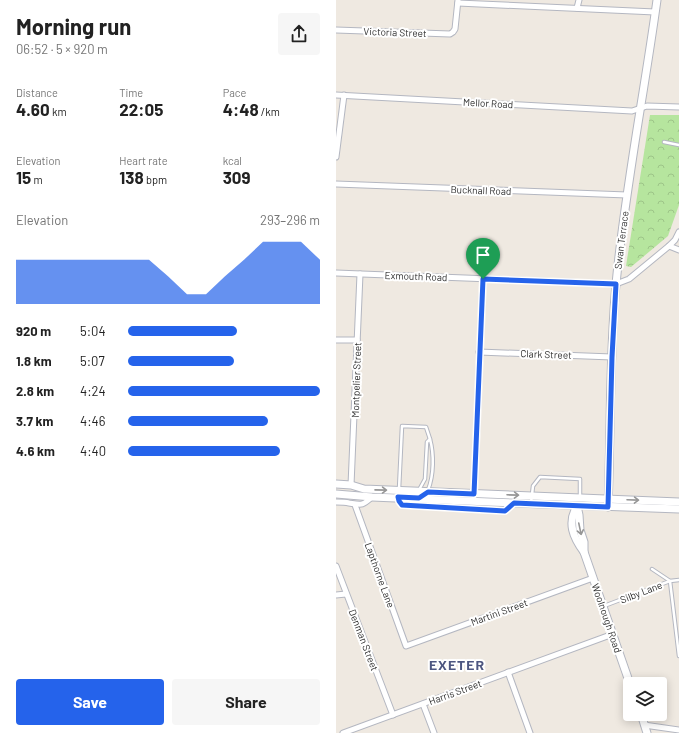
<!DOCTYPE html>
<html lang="en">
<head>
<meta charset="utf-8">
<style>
	:root { --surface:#fff; --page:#f6f6f6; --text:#222; --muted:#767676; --accent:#2563eb }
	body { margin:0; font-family:Barlow,sans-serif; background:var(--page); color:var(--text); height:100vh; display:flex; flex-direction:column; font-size:15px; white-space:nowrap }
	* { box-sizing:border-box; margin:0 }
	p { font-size:13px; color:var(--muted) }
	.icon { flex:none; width:22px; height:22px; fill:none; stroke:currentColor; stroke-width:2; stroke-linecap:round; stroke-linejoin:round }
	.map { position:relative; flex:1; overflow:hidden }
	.sheet { display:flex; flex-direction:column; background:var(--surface); width:336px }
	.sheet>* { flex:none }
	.fabs { position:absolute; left:287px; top:677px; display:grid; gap:8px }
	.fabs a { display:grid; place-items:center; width:44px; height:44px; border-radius:4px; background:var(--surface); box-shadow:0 2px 10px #0003; font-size:20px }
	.pin { position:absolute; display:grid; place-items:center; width:34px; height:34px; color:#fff; margin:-41px -17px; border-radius:50% 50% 50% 0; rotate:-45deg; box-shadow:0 0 4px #0007 }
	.pin .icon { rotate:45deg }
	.round { display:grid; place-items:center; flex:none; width:42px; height:42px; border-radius:4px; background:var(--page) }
	.summary { display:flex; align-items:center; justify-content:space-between; height:68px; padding:0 16px }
	h1 { font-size:22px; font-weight:700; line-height:30px }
	.stats { display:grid; grid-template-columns:repeat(3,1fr); gap:6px; height:68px; padding:4px 16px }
	.stats div { display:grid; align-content:center }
	.stats b { font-size:17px; font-weight:700 }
	.stats small { font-size:11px; font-weight:400 }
	.stats p { font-size:11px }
	.chart { height:112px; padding:8px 16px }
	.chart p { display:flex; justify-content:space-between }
	.chart svg { width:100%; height:72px; margin-top:4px; fill:var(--accent); opacity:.7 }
	.cta { display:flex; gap:8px; margin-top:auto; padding:8px 16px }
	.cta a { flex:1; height:46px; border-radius:4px; background:var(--accent); color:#fff; font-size:16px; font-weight:700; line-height:46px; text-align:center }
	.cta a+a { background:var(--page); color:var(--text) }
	ul { padding:0 16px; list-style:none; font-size:13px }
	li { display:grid; grid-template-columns:64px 48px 1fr; align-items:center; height:30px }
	li i { height:10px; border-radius:5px; background:var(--accent) }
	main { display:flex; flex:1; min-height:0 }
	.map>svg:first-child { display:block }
	.park { fill:url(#park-crowns) }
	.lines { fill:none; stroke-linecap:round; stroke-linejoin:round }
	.lane-casing { stroke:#b4b7c1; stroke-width:4.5 }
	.street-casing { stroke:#b4b7c1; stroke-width:7 }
	.secondary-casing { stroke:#b4b7c1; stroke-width:9 }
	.lane { stroke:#fff; stroke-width:2.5 }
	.street { stroke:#fff; stroke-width:5 }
	.secondary { stroke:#fff; stroke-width:7 }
	.oneway { stroke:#969696 }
	.route-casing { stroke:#fff; stroke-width:8 }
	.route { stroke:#2563eb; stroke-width:5 }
	.labels { text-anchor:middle; stroke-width:4; stroke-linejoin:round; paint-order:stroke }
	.street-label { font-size:10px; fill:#2e2e2e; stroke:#fff }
	.district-label { font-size:14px; font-weight:bold; letter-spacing:1px; fill:#4d5680; stroke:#fff }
</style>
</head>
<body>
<main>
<section class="sheet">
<div class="summary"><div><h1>Morning run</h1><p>06:52 · 5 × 920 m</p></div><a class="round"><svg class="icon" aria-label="share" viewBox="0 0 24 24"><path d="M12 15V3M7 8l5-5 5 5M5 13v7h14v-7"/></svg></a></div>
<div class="stats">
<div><p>Distance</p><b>4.60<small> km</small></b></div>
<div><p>Time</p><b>22:05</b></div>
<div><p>Pace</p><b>4:48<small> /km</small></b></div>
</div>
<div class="stats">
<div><p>Elevation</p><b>15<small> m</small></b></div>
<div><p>Heart rate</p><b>138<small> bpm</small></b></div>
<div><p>kcal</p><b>309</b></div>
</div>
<div class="chart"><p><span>Elevation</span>293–296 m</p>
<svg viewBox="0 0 160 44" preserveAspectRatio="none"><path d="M0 44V17L10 17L20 17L30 17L40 17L50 17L60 17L70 17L80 27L90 38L100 38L110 27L120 17L130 6L140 6L150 6L160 17V44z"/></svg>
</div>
<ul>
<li><b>920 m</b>5:04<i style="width:57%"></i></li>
<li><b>1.8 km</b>5:07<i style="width:55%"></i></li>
<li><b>2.8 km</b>4:24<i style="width:100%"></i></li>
<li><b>3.7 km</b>4:46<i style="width:73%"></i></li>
<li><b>4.6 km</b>4:40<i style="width:79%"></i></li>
</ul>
<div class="cta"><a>Save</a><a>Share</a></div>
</section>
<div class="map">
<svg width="343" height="733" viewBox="0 0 343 733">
	<defs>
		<pattern id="park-crowns" width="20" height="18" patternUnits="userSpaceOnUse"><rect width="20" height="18" fill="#b6e59e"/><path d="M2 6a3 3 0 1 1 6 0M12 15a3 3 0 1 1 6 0" fill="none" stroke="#9dc588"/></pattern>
	</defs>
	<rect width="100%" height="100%" fill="#efe9e1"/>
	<polygon class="park" points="314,115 343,115 343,205 332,236 295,267 290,266"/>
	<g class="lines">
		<defs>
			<g id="lane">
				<polyline points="328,142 343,145"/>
				<polyline points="63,489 66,426 90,427 94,439"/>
				<path d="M83 490 89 479 91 442 94 439C98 454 98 475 92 490"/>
				<polyline points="62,500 66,505 169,511 176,505"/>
				<polyline points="195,503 197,486 204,477 244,479 244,497"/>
				<polyline points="316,569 334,581 343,656"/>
				<polyline points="268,606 334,581 343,580"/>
			</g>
			<g id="street">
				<polyline points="122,3 319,12"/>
				<polyline points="241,8 243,0"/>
				<polyline points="0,30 114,34 117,32 119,29 122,0"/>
				<polyline points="0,95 296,111 311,106 343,107"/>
				<polyline points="0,157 8,95"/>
				<polyline points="0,184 291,195"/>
				<polyline points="333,246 343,250"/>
				<polyline points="0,273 280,284 293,279 333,246 339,240 343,232"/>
				<polyline points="0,340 21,340"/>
				<polyline points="143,352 276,357"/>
				<polyline points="15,485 24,274"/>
				<polyline points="138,496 147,279"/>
				<path d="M0 502C4 502 9 502 13 503 26 505 26 506 36 497"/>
				<polyline points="19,505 70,646 257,578"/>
				<polyline points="0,566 57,715"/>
				<polyline points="0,595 10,594"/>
				<polyline points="172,672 194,733"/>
				<polyline points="87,704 98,733"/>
				<polyline points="308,725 343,730"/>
				<polyline points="7,733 277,634"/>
			</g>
			<g id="secondary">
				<polyline points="0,484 15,485 28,489 343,502"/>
				<polyline points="0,494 36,497 153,502 343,509"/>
				<path d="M241 506C231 523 237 537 248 552L294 684"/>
				<polyline points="241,506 243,515 244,530 248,542 248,552"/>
				<path d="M272 507C275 433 273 358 280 284 289 189 308 95 321 0"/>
				<polyline points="305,714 311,733"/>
			</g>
		</defs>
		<use href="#lane" class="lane-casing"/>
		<use href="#street" class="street-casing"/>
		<use href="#secondary" class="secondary-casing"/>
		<use href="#lane" class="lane"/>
		<use href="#street" class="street"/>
		<use href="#secondary" class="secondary"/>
	</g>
	<defs><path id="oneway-shaft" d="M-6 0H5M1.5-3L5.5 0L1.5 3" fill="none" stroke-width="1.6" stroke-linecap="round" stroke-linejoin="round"/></defs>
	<g class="oneway">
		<use href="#oneway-shaft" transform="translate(45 490) rotate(1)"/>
		<use href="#oneway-shaft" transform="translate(177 495) rotate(2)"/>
		<use href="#oneway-shaft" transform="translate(297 500) rotate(2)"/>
		<use href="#oneway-shaft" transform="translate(244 529) rotate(78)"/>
	</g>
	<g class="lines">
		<defs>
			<polygon id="route" points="147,279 280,284 276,357 272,507 178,503 169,511 66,505 63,501 62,497 83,498 92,492 138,494"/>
		</defs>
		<use href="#route" class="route-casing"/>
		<use href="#route" class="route"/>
	</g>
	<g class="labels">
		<g class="street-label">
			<text transform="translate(59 32) rotate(2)" y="4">Victoria Street</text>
			<text transform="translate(152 103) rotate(3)" y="4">Mellor Road</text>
			<text transform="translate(145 190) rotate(2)" y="4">Bucknall Road</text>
			<text transform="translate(285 240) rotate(-83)" y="4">Swan Terrace</text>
			<text transform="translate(80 276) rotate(2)" y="4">Exmouth Road</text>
			<text transform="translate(210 354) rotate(2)" y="4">Clark Street</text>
			<text transform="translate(20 380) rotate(-88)" y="4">Montpelier Street</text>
			<text transform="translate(44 575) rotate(70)" y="4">Lapthorne Lane</text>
			<text transform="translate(305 592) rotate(-21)" y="4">Silby Lane</text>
			<text transform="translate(163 612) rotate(-20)" y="4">Martini Street</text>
			<text transform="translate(271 618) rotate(71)" y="4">Woolnough Road</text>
			<text transform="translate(28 640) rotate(69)" y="4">Denman Street</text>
			<text transform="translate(119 692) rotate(-20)" y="4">Harris Street</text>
		</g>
		<g class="district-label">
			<text x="121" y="670">EXETER</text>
		</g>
	</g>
</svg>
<div class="fabs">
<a><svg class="icon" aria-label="layers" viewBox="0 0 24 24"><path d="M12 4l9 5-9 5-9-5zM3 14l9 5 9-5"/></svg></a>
</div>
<div class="pin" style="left:147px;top:279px;background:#1e9e55"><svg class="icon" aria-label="arrive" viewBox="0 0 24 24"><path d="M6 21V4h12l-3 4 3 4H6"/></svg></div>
</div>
</main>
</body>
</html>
